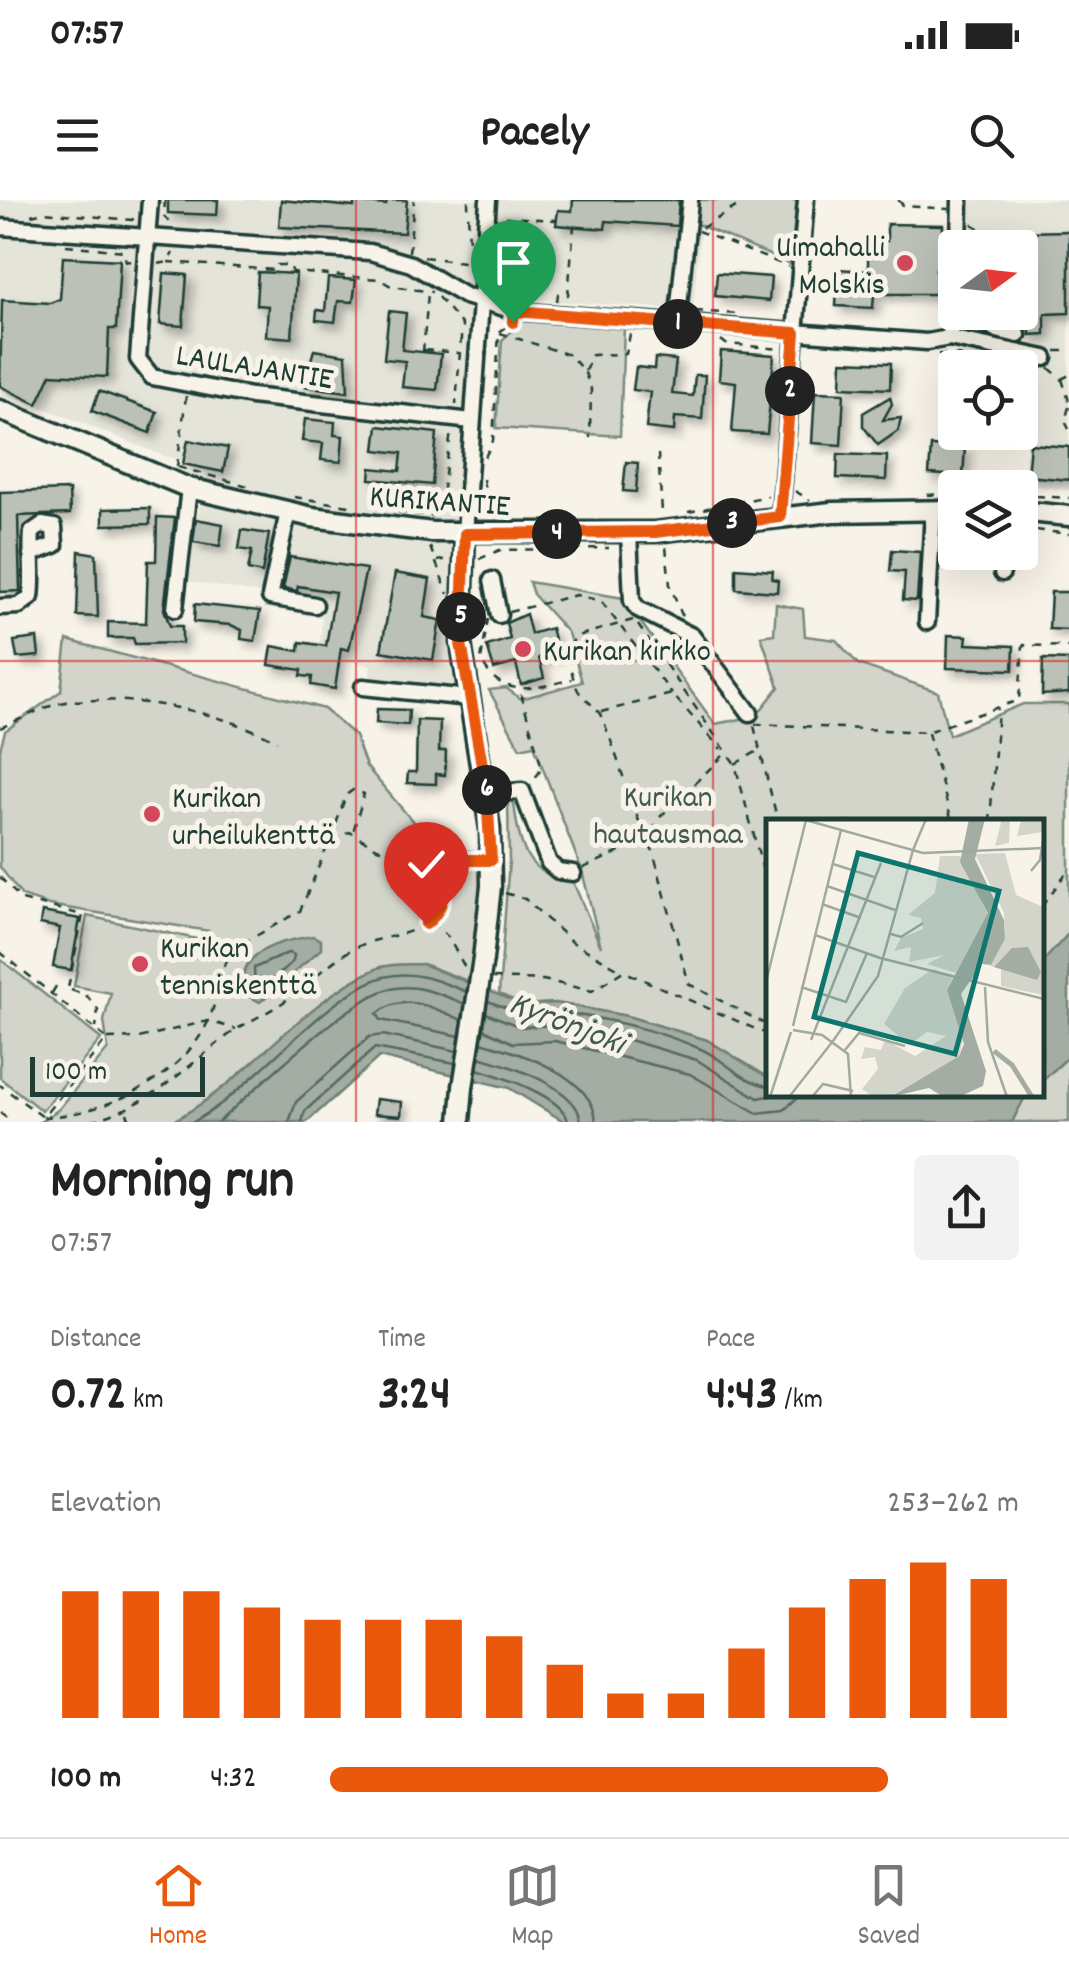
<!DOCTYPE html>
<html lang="en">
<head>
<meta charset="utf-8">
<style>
	:root { --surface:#fff; --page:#f2f2f2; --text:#222; --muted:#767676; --line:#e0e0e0; --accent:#ea580c }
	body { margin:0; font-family:Dekko,sans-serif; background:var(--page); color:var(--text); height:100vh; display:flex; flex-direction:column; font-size:38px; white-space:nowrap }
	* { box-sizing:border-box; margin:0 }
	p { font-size:32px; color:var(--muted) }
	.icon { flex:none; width:55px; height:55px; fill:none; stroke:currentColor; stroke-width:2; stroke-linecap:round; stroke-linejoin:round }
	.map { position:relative; height:922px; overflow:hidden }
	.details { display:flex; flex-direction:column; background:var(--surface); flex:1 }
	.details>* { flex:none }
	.needle { width:65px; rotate:75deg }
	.buttons { position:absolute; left:938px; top:30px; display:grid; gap:20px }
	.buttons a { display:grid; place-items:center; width:100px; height:100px; border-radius:10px; background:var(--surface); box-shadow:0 10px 40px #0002; font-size:50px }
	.scale { position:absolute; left:30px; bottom:25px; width:175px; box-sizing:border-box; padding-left:10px; border:5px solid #1f3d34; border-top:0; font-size:28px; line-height:35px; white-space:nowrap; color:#1f3d34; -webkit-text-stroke:8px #f7f3e8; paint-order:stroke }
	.pin { position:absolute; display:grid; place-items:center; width:85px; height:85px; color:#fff; margin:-102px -42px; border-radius:50% 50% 50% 0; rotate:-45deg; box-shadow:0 0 10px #0007 }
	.pin .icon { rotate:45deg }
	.km { position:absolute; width:50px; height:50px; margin:-25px; border-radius:50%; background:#222; color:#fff; font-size:28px; line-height:50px; text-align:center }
	.round { display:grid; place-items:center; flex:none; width:105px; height:105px; border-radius:10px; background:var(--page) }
	.headline { display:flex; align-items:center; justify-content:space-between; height:170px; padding:0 50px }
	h1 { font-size:55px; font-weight:700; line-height:75px }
	.metrics { display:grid; grid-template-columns:repeat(3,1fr); gap:15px; height:170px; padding:10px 50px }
	.metrics div { display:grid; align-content:center }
	.metrics b { font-size:50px; font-weight:700 }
	.metrics small { font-size:28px; font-weight:400 }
	.metrics p { font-size:28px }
	.chart { height:280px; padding:20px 50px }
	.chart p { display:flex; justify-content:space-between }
	.chart svg { width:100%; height:180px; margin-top:10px; stroke:var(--accent); stroke-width:6 }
	ul { padding:0 50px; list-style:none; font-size:32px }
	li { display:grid; grid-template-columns:160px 120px 1fr; align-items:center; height:75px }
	li i { height:25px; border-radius:12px; background:var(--accent) }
	.status { display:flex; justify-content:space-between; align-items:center; height:70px; padding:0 50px; background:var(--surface); direction:ltr }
	.status svg { height:28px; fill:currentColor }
	header { display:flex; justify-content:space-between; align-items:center; height:130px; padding:0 50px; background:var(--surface); font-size:45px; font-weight:700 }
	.tab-bar { display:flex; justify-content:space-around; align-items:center; height:140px; border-top:2px solid var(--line); background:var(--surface); font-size:28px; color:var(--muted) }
	.tab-bar a { display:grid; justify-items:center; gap:5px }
	.tab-bar .selected { color:var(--accent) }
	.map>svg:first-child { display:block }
	.built { fill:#e5e4d9 }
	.green { fill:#d3d5ca; stroke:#79897f; stroke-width:2.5 }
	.water { fill:#a4ada3; stroke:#6f8077; stroke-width:2.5 }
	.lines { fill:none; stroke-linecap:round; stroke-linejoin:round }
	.shore { stroke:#546a60; stroke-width:2.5 }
	.building { fill:#bbc1b6; stroke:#1f3d34; stroke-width:2.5; filter:url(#shadow) }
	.minor-casing { stroke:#1f3d34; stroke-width:21 }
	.major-casing { stroke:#1f3d34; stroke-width:25 }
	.path { stroke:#1f3d34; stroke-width:2.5; stroke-dasharray:8 8; stroke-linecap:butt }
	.minor { stroke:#f7f3e8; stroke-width:14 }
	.major { stroke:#f7f3e8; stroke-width:18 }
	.major-bridge-casing { stroke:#1f3d34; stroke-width:25; stroke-linecap:butt }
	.major-bridge { stroke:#f7f3e8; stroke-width:18 }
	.route-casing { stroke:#fff; stroke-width:20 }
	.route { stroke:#ea580c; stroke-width:12 }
	.grid { fill:none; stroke:#d62828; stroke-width:2.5; stroke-opacity:0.55 }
	.poi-dot { fill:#d1495b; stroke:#f7f3e8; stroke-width:4 }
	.labels { text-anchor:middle; stroke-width:10; stroke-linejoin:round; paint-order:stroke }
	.poi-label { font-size:32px; fill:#1f3d34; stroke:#f7f3e8; text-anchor:start }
	.street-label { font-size:32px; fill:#1f3d34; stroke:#f7f3e8 }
	.park-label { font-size:32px; fill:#435b52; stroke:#f7f3e8 }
	.water-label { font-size:35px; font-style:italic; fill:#405950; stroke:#f7f3e8 }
	.inset-river { fill:none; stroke:#a4ada3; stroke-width:5 }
	.inset-road { fill:none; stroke:#a1aaa0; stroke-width:2.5 }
	.view { fill:#0f766e; fill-opacity:0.15; stroke:#0f766e; stroke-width:5 }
	.inset-edge { fill:none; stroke:#1f3d34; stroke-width:5 }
</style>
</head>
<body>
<div class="status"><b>07:57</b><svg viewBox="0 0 49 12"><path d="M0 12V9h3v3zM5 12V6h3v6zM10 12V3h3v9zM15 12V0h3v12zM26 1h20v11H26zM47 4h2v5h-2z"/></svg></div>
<header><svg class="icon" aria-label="menu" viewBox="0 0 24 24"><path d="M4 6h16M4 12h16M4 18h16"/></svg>Pacely<svg class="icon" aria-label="search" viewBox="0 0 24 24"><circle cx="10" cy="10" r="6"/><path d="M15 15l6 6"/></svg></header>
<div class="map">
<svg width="1069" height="922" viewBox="0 0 1069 922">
	<defs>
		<filter id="shadow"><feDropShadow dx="6" dy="6" stdDeviation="5" flood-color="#0004"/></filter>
	</defs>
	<rect width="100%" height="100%" fill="#f7f3e8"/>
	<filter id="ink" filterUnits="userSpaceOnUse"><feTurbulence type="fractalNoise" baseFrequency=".01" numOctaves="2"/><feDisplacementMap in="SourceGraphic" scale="20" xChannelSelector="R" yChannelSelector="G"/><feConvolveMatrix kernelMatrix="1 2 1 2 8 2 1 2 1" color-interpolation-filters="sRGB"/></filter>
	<g filter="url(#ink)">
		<g class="built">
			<polygon points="0,0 703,0 693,110 522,99 498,75 474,86 455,363 455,503 368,493 371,465 319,455 322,417 263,408 264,394 186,381 207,266 164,256 0,190"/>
			<polygon points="966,0 1069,0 1069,290 1023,285 1034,166 963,161 964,113 1020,112 1020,48 965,47"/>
		</g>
		<g class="green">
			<polygon points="699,0 797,0 790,64 697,24"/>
			<polygon points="524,120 624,126 620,236 496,228 502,140"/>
			<path d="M529 382 623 398 715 524 756 516 779 487 761 436 774 434 776 404 803 409 805 436 836 440 858 464 938 492 949 535 1023 504H1069V733L1042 763V622H769V878L707 840 627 816 556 803 524 805 499 794 509 660 508 599 514 604C519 641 525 680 571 677L601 747 582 671 534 545 520 548 489 490 506 488 521 499 582 482 568 433 533 394Z"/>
			<polygon points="67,440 324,509 355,536 366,566 436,649 483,652 479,737 470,782 423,764 380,767 338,792 202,906 171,922 40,922 59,909 108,849 104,821 111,793 74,786 87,716 206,741 209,731 49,705 22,696 0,667 0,549 5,531 61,491"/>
			<polygon points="0,759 101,839 42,911 0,878"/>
			<polygon points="1069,856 1069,922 1012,922 1023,898 1042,894 1042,881"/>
		</g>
		<g class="water">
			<polygon points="1069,733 1069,856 1042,881 1042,763"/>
			<path d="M313 736 321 740V749L260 802 246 795C231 753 279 741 313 736Z"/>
			<path d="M422 764 524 805 556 803 627 816 707 840 769 878V894L1026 895 1012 922H565L509 888 379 857 307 922H171C247 883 298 804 376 769 389 763 408 765 422 764Z"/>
		</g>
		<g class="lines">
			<g class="shore">
				<polygon points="288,753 294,755 293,761 269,784 255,789 254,768"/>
				<path d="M488 801C520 814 524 811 556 813 602 816 659 831 701 849 724 859 743 883 769 886"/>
				<polyline points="486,813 521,827 555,825 622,838 697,860 758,898 781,894"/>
				<polyline points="484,829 513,843 555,841 690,874 757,913 784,910 801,894"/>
				<path d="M460 836 381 820 377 814C402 791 435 808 462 820"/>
				<path d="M481 842C517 852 594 875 596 922"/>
				<path d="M479 857C508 865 579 887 581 922"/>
				<path d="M477 869C500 876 565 897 568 922"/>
				<path d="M193 922C251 892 327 792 384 777 413 769 440 781 467 792"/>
				<path d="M218 922C253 892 350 797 390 789 417 783 440 794 465 804"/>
				<polyline points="289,922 296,902 369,837 383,835 457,851"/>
				<polyline points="302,922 305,911 375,848 455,863"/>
			</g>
		</g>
		<g class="building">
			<polygon points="168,0 218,0 217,15 168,13"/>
			<polygon points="281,0 354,7 354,2 386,5 387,0 407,0 404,33 279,27"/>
			<polygon points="573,0 679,0 677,26 606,21 605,29 556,25 558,10 572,11"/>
			<polygon points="887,24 943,25 943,69 936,69 936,94 874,94 873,108 836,106 838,69 868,71 868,57 877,57 877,41 887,41"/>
			<polygon points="1069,31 1069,113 1045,114 1045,134 1030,135 1030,127 1006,121 1006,112 1020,112 1022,32"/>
			<polygon points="63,57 120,60 116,129 109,129 107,177 51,174 37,204 0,186 2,100 50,103 60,99"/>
			<polygon points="258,72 296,74 292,138 266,136 268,106 256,105"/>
			<polygon points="164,73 187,75 183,126 160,124"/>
			<polygon points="717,73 771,77 769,101 715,96"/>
			<polygon points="328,78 356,80 353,102 338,101 335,122 316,120 317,110 325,111"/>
			<polygon points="389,111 406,113 402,150 441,154 437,190 402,187 405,161 384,159"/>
			<polygon points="314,150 346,155 348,192 303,186"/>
			<polygon points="721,151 774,155 767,234 732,232 736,182 719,180"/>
			<polygon points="655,158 676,160 672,194 693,196 695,175 705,175 702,219 675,217 674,231 646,228 650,192 633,190 636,167 654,169"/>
			<polygon points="842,161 891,163 890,189 841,187"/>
			<polygon points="99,191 157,212 150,233 92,211"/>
			<polygon points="815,192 844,193 841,245 812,243"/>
			<polygon points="890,197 892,204 883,220 901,218 898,231 878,245 863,226 863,213"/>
			<polygon points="305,219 335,222 334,235 343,236 341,262 321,260 323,243 302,241"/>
			<polygon points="378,226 437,233 432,285 370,279 371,268 400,271 402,253 375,250"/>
			<polygon points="188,240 228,248 223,272 183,264"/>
			<polygon points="1030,244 1069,247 1069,280 1027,276"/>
			<polygon points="931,246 965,248 963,276 929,274"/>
			<polygon points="838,254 887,256 886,280 837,278"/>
			<polygon points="626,262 638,263 636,292 623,291"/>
			<polygon points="69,290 70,314 18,316 20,391 0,392 0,292"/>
			<polygon points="150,308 150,324 103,325 103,309"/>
			<polygon points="157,317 175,318 164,409 170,426 182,426 182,443 135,444 133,438 108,438 108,422 146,423 148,361 156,361"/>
			<polygon points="196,319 223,324 220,346 193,342"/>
			<polygon points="242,330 269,334 262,373 248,370 252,351 239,349"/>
			<polygon points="892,350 920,352 917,401 903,400 905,372 890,371"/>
			<polygon points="79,351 96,354 98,417 77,416"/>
			<polygon points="290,357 366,369 349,450 341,448 335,489 311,485 312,477 301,476 302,470 269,465 272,446 299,451 300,442 326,446 335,392 298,386 297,391 283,388"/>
			<polygon points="736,368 773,371 772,379 778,380 777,392 736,389"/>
			<polygon points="395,373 430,379 424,417 440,420 433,460 381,451"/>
			<polygon points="1051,392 1069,392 1069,430 1049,429"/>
			<polygon points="195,404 260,411 255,441 241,439 242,430 231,425 194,422"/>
			<polygon points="526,414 531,434 551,428 558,453 539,458 544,478 521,485 516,463 494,469 487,446 510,439 506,423"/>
			<polygon points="948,435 967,436 966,444 1014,446 1013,470 947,468"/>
			<polygon points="37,438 39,456 17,458 14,441"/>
			<polygon points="1043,459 1069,460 1069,493 1042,495"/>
			<polygon points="377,509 409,510 408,525 376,523"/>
			<polygon points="417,520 440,521 439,551 446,551 445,575 436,574 436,584 407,583 408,572 416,572"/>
			<polygon points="42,712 80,719 71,770 53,767 60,728 40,724"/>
			<polygon points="376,899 402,902 401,916 374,914"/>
		</g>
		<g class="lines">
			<defs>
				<g id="minor">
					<polyline points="150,0 138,159 152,177 251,196 472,221"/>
					<polyline points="0,27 370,52 411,64 465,96 514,111 927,142 949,138 1045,158"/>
					<polyline points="959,48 960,0"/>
					<polyline points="968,112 997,130 1018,135"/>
					<polyline points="677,124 690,0"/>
					<polyline points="949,138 955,109"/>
					<polyline points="288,312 270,397 315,405"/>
					<polyline points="780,317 806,0"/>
					<polyline points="629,333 632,401 638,409 692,436 750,513"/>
					<polyline points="465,334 488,0"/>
					<polyline points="1002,373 1004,352"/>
					<polyline points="492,380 499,415"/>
					<path d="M0 407 19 406 31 397C34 376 30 354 32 332L42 325 54 327 55 345 31 354"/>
					<polyline points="175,409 189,288"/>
					<polyline points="927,422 933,310"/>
					<polyline points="363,487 469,498"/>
					<polyline points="487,594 522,591 549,663 558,671 573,673"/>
				</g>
				<g id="major">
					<polyline points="0,210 189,288 312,317 432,332 655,332 832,312 955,310"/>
					<polyline points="1020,311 1069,316"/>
					<polyline points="465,334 461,443 490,629 491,686 483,759"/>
					<polyline points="460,922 463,887"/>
				</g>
			</defs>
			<use href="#minor" class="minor-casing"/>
			<use href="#major" class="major-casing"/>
			<g class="path">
				<polyline points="165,0 164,16 172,26"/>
				<polyline points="898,0 904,6 949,9"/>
				<polyline points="31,15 44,12 132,20 136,16"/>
				<polyline points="972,24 1006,43 1006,48"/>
				<polyline points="702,28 747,0"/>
				<polyline points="698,31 789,67"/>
				<polyline points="66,45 123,51 126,61 135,62"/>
				<polyline points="409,52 414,0"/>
				<polyline points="424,57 464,62 469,54 468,0"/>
				<polyline points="168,62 274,70 277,65 289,65 293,72 379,79 391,86 432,92"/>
				<polyline points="158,64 168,62 173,53"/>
				<polyline points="438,97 462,125 456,205"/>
				<polyline points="513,97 502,82 507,17 557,20"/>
				<polyline points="557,101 558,94 568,95 574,26"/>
				<polyline points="695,111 737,114"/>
				<polyline points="500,133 570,155 585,173 591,189 590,238"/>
				<polyline points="721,140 726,144 781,149"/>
				<polyline points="424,150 459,153"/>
				<polyline points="1056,151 1069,151"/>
				<polyline points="423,152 428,93"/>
				<polyline points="938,154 970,156"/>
				<polyline points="1049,168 1062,179 1069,175"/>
				<polyline points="585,171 592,155 626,154 630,134"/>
				<polyline points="1062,179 1069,201"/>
				<polyline points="1069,207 1065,221 1069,229"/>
				<polyline points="658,254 662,312"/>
				<polyline points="485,257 493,241 499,132 511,124"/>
				<polyline points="177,267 186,196"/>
				<polyline points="178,267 248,286"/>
				<polyline points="483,279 488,310"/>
				<polyline points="795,291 810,300"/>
				<polyline points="927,295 955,293"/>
				<polyline points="1020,295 1069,298"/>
				<polyline points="294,297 356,307"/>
				<polyline points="448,307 443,288 451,232"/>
				<polyline points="481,311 496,318"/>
				<polyline points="398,312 434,316 453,309"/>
				<polyline points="688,312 768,296"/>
				<polyline points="1020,328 1069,334"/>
				<polyline points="430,347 448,394"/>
				<polyline points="666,347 670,385 683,418"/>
				<polyline points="479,359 500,350 609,348"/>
				<polyline points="437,361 450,359"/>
				<polyline points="509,412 576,395 601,401 672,494"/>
				<path d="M488 419 481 460C501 501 536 488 572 479"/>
				<path d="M633 420 574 437C569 453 569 466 575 483 580 501 595 502 602 518 621 562 630 609 653 651L689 784 769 826"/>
				<polyline points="638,425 735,564 769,693"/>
				<polyline points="521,494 542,568 531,584"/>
				<polyline points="601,512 672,494 721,549"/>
				<polyline points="755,524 927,532 1019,500 1023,445 1069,447"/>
				<polyline points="754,526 778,622"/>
				<path d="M0 528C22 519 49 503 73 501 138 496 219 511 277 541"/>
				<polyline points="928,533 952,622"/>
				<polyline points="735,564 758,551"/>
				<polyline points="990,622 998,509"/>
				<polyline points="331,639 346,595 353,590 364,594 353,632"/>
				<polyline points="423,659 475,659"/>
				<polyline points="583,668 647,640 661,616 725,554"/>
				<polyline points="0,677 22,700 83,715 68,788"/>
				<polyline points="505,693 525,699 572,742 621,770"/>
				<polyline points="1042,706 1069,669"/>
				<polyline points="431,722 448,737 467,771"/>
				<polyline points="0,752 107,839 43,917 0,885"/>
				<polyline points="493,778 543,780 592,791 623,771 769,835"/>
				<polyline points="71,790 86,795 98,810 96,828"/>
				<polyline points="52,793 58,783"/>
				<polyline points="108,839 139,838 208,821 236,829"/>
				<polyline points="0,913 12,922"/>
				<polyline points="127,913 130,922"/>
				<path d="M43 917C104 915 186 877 210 817 219 794 219 771 231 750L300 711 330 640 350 632 377 648 421 659 436 669 443 693C425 746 390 728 351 750 328 763 310 782 289 798 271 812 249 820 230 834 178 873 153 905 87 922"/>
			</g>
			<use href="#minor" class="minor"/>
			<use href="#major" class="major"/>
			<defs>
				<polyline id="major-bridge" points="463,887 483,759"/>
			</defs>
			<use href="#major-bridge" class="major-bridge-casing"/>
			<use href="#major-bridge" class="major-bridge"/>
		</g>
	</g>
	<g class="lines" filter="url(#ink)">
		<defs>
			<path id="route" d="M426 724C450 703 447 677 422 660H491L487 594 461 443 465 334 655 332 780 317 795 133 514 111 513 122"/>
		</defs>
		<use href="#route" class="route-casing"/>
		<use href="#route" class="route"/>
	</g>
	<path class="grid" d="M356 0V922M713 0V922M0 461H1069"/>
	<g class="poi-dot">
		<circle cx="905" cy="63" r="10"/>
		<circle cx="523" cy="449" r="10"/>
		<circle cx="152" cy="614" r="10"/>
		<circle cx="140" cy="764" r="10"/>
	</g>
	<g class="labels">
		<g class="poi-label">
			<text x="885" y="56" text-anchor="end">Uimahalli<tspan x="885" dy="37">Molskis</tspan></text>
			<text x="543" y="460">Kurikan kirkko</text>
			<text x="172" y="607">Kurikan<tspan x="172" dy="37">urheilukenttä</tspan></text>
			<text x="160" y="757">Kurikan<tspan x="160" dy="37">tenniskenttä</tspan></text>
		</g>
		<g class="street-label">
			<text transform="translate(255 165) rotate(9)" y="11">LAULAJANTIE</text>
			<text transform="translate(440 299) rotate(4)" y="11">KURIKANTIE</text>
		</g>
		<g class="park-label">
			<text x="668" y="606">Kurikan<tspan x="668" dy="37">hautausmaa</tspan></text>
		</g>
		<g class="water-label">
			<text transform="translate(568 821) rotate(21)" y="12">Kyrönjoki</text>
		</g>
	</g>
	<g transform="translate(766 619)">
		<rect width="278" height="278" fill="#f7f3e8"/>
		<path d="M236 0H277V13L251 17 255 2 244 0 243 24 229 27ZM239 34 250 76 277 88V176L235 167V150L224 147 239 120 238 94 209 35ZM174 37H194L222 95 190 154 161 145 178 136 143 143 145 128 128 132 135 119 157 110 155 99 142 96 169 74ZM167 150 187 158 181 171 198 217 193 237 123 278 106 277 96 270 112 250 109 238 95 240 99 228 115 231 119 221 149 237 180 217 161 213 143 226 118 205 139 169Z" fill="#d3d5ca"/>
		<path d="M203 0H219L209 40 238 101 239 120 225 146 216 145 195 175 220 252 217 267 197 276 176 277 163 269 124 278 193 237 198 225 181 171 222 94 194 43ZM262 128 275 153 271 161 228 148 246 129Z" fill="#a4ada3"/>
		<path class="inset-river" d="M228 232 246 246 266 278"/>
		<path class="inset-road" d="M36 0 157 34 278 29M147 31 160 0M67 45 108 58M265 52 274 41 278 16M61 67 129 91M56 85 95 99M125 115 135 118 157 104M49 116 117 140M118 140 278 180M0 163 40 1M35 168 80 183 101 134M219 168 222 223 241 278M27 207 75 11M27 211 56 216 82 235 85 278M45 221 115 44M67 222 112 157 147 31M79 231 93 214 139 227M4 278 25 213M23 278 67 222M46 278 57 265 87 272"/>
		<path class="view" d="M92 34 233 72 189 235 48 198Z"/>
		<rect width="278" height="278" class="inset-edge"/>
	</g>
</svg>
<div class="buttons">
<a><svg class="needle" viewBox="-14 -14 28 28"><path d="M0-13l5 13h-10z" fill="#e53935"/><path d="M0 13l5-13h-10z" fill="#767676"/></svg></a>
<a><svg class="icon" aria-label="locate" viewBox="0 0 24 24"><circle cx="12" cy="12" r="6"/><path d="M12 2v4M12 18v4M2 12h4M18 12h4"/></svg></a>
<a><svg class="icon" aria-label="layers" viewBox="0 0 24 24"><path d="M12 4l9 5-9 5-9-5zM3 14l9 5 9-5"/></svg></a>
</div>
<div class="scale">100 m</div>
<div class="pin" style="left:513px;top:122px;background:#1e9e55"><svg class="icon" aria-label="arrive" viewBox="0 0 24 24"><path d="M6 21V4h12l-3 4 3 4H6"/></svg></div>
<div class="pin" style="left:426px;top:724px;background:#d93025"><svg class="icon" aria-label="check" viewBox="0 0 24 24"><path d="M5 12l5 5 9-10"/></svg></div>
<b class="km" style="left:678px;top:124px">1</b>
<b class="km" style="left:790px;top:191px">2</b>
<b class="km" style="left:732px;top:323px">3</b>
<b class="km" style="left:557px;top:334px">4</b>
<b class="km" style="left:461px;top:417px">5</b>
<b class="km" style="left:487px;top:590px">6</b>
</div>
<section class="details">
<div class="headline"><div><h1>Morning run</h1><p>07:57</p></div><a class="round"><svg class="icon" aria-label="share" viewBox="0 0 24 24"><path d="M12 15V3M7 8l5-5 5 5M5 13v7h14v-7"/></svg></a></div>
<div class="metrics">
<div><p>Distance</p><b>0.72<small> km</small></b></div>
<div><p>Time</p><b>3:24</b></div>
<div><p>Pace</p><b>4:43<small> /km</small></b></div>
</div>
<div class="chart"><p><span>Elevation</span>253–262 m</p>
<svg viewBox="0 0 160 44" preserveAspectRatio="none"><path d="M5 44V13M15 44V13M25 44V13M35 44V17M45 44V20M55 44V20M65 44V20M75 44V24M85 44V31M95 44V38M105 44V38M115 44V27M125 44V17M135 44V10M145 44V6M155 44V10"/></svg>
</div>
<ul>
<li><b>100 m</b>4:32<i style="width:81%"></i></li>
</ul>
</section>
<nav class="tab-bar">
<a class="selected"><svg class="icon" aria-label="home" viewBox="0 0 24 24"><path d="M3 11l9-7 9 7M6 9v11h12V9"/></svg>Home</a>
<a><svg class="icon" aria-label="map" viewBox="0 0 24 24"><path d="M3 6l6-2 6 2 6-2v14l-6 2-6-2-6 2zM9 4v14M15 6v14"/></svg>Map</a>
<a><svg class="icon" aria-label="saved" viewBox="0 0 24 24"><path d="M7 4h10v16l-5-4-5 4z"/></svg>Saved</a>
</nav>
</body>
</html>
